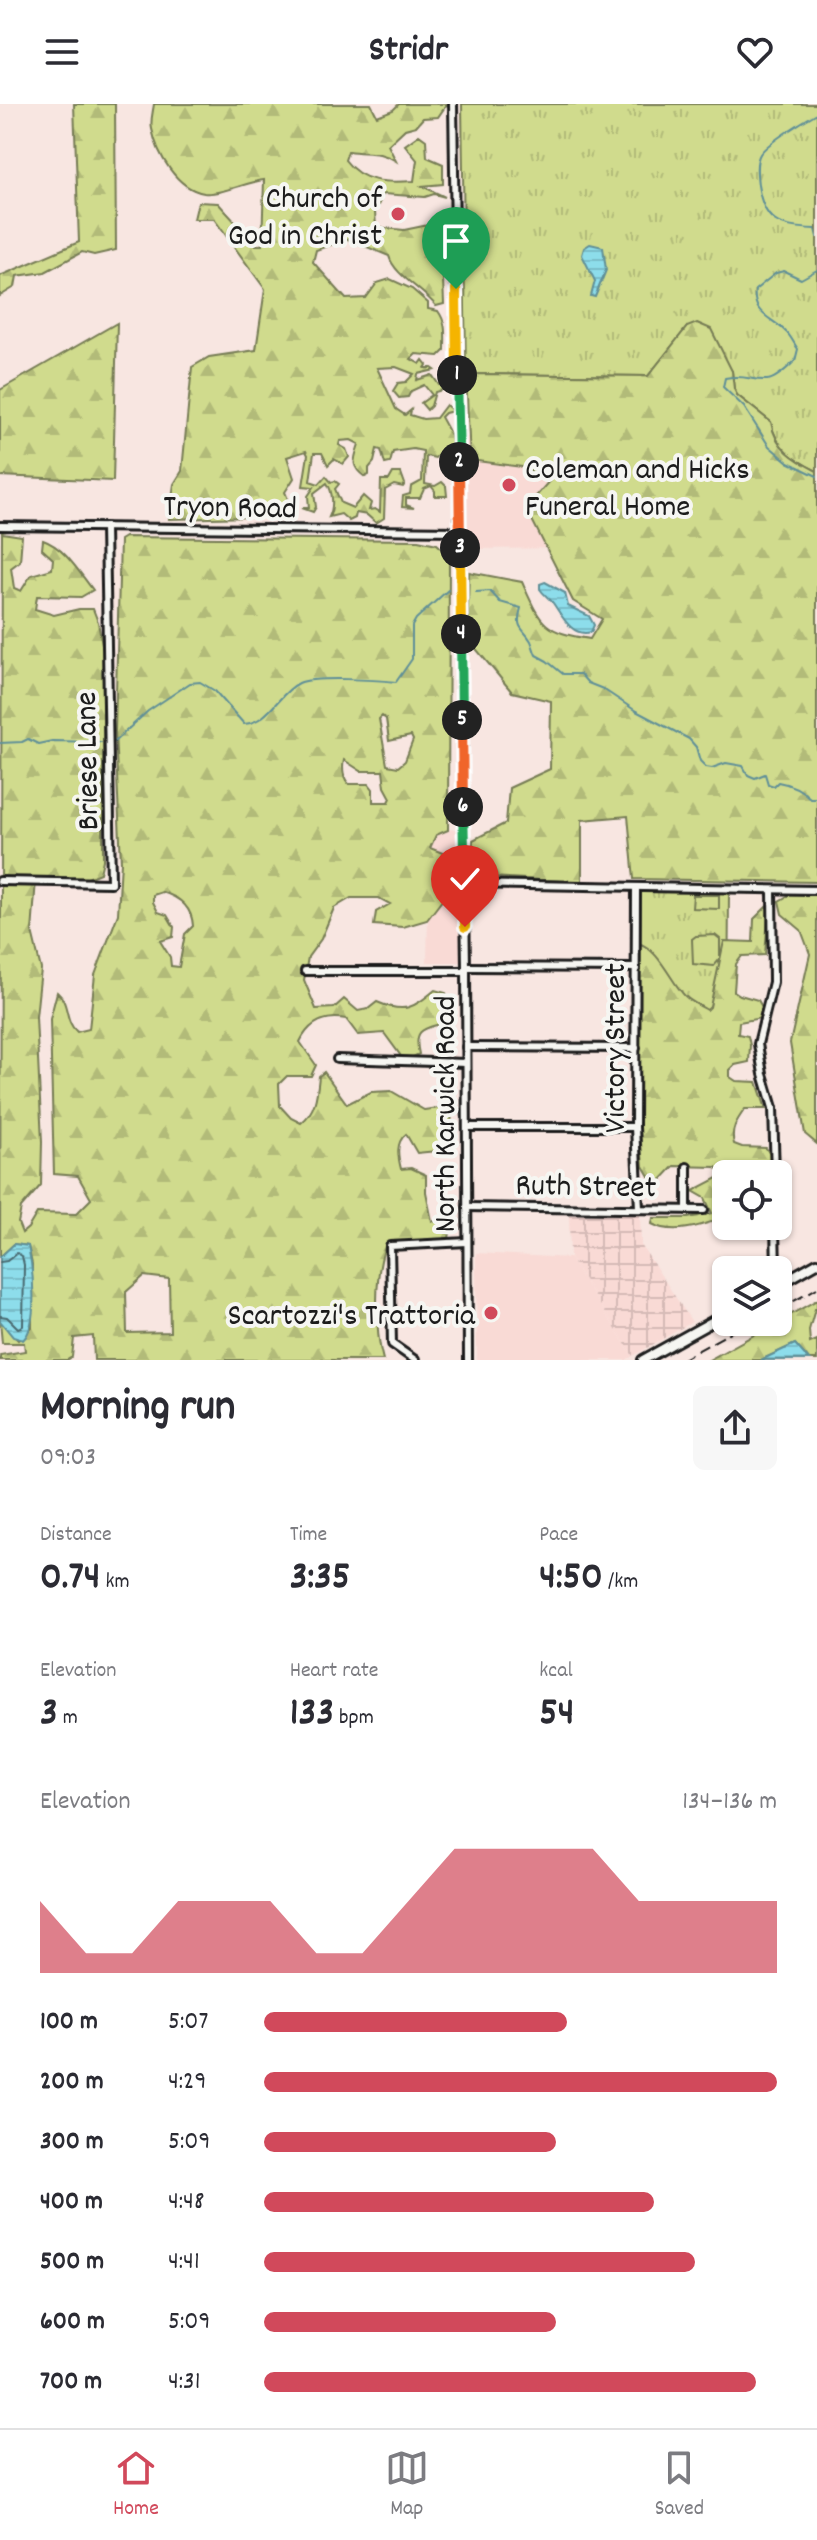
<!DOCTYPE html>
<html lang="en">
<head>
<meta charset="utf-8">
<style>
	:root { --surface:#fff; --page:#f7f7f7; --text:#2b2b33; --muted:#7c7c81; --line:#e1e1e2; --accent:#d1495b }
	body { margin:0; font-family:Dekko,sans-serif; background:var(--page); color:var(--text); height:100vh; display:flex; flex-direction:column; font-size:30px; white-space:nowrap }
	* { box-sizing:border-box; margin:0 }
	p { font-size:26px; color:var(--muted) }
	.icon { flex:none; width:44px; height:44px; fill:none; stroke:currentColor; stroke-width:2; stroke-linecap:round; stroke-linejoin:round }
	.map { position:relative; height:1256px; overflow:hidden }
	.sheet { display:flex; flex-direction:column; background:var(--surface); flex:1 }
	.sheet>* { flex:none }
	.buttons { position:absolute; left:712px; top:1056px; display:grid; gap:16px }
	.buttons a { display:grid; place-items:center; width:80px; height:80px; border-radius:12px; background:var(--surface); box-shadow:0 2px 6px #0004; font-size:40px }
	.pin { position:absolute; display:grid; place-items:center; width:68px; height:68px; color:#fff; margin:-82px -34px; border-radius:50% 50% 50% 0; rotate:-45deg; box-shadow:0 0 8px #0007 }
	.pin .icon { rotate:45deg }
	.km { position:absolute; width:40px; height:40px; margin:-20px; border-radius:50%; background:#222; color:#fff; font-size:22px; line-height:40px; text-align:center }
	.round { display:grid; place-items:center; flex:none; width:84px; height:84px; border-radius:12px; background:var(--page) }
	.headline { display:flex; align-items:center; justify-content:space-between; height:136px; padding:0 40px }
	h1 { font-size:44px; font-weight:700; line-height:60px }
	.stats { display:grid; grid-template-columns:repeat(3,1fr); gap:12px; height:136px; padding:8px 40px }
	.stats div { display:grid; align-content:center }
	.stats b { font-size:40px; font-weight:700 }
	.stats small { font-size:22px; font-weight:400 }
	.stats p { font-size:22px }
	.chart { height:224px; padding:16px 40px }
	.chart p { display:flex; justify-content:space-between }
	.chart svg { width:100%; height:144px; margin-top:8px; fill:var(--accent); opacity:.7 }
	ul { padding:0 40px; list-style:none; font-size:26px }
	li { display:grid; grid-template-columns:128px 96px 1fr; align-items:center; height:60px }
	li i { height:20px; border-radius:10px; background:var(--accent) }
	header { display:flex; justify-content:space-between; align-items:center; height:104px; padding:0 40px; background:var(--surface); font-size:36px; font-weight:700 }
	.dock { display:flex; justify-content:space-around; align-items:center; height:112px; border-top:2px solid var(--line); background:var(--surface); font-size:22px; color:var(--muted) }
	.dock a { display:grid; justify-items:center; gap:4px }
	.dock .current { color:var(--accent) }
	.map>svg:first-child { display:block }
	.built { fill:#f9dad5 }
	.industrial { fill:url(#industrial-grid) }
	.grass { fill:url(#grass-tufts); stroke:#767c54; stroke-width:2 }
	.forest { fill:url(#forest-firs); stroke:#767c54; stroke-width:2; fill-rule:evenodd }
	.pitch { fill:#d0db8d; stroke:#767c54; stroke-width:2 }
	.water { fill:url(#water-rules); stroke:#609098; stroke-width:2 }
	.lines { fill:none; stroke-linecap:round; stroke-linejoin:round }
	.shore { stroke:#49696f; stroke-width:2 }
	.stream { stroke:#609098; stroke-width:2 }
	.minor-casing { stroke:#1c1c1c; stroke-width:12 }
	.major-casing { stroke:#1c1c1c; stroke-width:14 }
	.minor { stroke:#f6f6f2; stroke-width:6 }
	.major { stroke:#f6f6f2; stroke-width:8 }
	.rail { stroke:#1c1c1c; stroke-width:2; stroke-dasharray:12 6; stroke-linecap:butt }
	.split-1-casing { stroke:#fff; stroke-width:16 }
	.split-2-casing { stroke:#fff; stroke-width:16 }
	.split-3-casing { stroke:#fff; stroke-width:16 }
	.split-4-casing { stroke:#fff; stroke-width:16 }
	.split-5-casing { stroke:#fff; stroke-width:16 }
	.split-6-casing { stroke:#fff; stroke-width:16 }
	.split-7-casing { stroke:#fff; stroke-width:16 }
	.split-8-casing { stroke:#fff; stroke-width:16 }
	.split-1 { stroke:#f5b400; stroke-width:10 }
	.split-2 { stroke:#22a559; stroke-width:10 }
	.split-3 { stroke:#f0652b; stroke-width:10 }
	.split-4 { stroke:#f5b400; stroke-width:10 }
	.split-5 { stroke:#22a559; stroke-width:10 }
	.split-6 { stroke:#f0652b; stroke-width:10 }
	.split-7 { stroke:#22a559; stroke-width:10 }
	.split-8 { stroke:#f5b400; stroke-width:10 }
	.poi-dot { fill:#d1495b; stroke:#f6f6f2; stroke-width:3 }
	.labels { text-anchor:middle; stroke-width:8; stroke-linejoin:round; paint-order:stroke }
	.poi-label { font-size:32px; fill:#1c1c1c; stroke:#f6f6f2; text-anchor:end }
	.street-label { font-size:32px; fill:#1c1c1c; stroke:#f6f6f2 }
</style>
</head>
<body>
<header><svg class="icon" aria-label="menu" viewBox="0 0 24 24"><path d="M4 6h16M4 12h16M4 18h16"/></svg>Stridr<svg class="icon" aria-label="heart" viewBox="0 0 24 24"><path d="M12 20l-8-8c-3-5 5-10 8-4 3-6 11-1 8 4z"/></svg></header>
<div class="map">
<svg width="817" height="1256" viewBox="0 0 817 1256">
	<defs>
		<pattern id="industrial-grid" width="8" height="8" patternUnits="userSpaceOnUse" patternTransform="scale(2)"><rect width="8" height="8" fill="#f9dad5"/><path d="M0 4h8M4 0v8" fill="none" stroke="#d5bab6"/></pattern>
		<pattern id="grass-tufts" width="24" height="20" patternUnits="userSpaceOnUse" patternTransform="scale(2)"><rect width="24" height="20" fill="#d0db8d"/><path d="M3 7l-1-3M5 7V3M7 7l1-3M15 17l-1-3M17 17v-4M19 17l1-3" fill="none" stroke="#b2bb79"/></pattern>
		<pattern id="forest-firs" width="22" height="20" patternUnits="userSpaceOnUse" patternTransform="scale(2)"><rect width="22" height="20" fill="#d0db8d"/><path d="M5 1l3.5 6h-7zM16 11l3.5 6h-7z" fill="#b2bb79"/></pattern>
		<pattern id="water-rules" width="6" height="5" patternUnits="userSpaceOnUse" patternTransform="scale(2)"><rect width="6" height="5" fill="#8dddeb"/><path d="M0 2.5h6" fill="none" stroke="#79bdc9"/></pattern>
	</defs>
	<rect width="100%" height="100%" fill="#f8e6e1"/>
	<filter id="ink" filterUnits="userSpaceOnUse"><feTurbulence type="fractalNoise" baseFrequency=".0125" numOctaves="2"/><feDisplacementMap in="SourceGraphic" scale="16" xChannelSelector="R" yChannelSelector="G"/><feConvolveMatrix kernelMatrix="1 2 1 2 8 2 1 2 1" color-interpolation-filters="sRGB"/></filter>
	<g filter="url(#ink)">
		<g class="built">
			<polygon points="584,332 584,444 464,445 463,333"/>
			<polygon points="459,725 460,858 427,858 429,762 426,726"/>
			<polygon points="476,1149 570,1154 633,1252 626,1256 477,1256"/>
		</g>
		<polygon class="industrial" points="569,1111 640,1111 641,1141 692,1218 633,1252 570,1154"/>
		<g class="grass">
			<path d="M462 0H817V367C795 356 775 344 771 318L737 291 734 285 732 267 687 223 648 272 466 270Z"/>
			<polygon points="640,787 729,788 728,911 639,910"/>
		</g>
		<g class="forest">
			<polygon points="74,0 115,0 116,146 94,151 82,148 45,168 17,172 15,183 0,192 0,172 79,138"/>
			<path d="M154 0H371L377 12 393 6 399 0H447L438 13 423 14 416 22 405 25 388 41 396 57C378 46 368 50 348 47L345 56C362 79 386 79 414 77L417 56 405 41 419 31 426 36 427 53 443 60V80L422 82 445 93 434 90 425 93 383 90 375 108 376 123 404 126 428 121 441 125 444 200 436 202C423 185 394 171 389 152L348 135 316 146 313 158 346 195 366 194 377 179 390 175 412 185 428 199V205L438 207C447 219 445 231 445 246L439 252 416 250 411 255 420 260 423 256 427 261 425 264H432L435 266 418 270 417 276 432 271 439 281 452 283 435 288 431 302 427 306 421 299 432 291 424 281 411 287 408 293 399 294 393 287 398 279 406 278 414 270 396 263 377 264 396 305 405 311 411 306 410 311 423 315 436 314 446 301 453 307 445 309 441 313 451 331 454 356 447 359 439 350 435 354 426 352 425 380 435 382 442 378 446 382 447 392H435V387L431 382 424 385 420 394H406V401L414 404 402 403 403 392 410 390 411 383 422 377 423 347 413 345 393 348 390 359 385 360 381 346 377 345 374 358 369 364V371L365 373C350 362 354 356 359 340L351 336 340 337 339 341 346 345 349 353 343 360 334 355 328 361 322 349H314L310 377 319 380 326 372 331 378 335 377 339 380 335 385 341 399 353 404 363 392 371 399 369 406 375 405 380 408 381 376H389L393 369H401L405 380 403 383 394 381 385 386 384 414 376 419 367 411 356 409 355 414 349 417 341 410 329 413C334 403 333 388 327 379L314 389 316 403 313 408 302 404H309L308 392 314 383 303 382 308 351 306 347 287 353 294 374 285 388 295 412 169 415 174 380 182 367 192 263 209 253 256 246 265 185 214 115H194L198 98 218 99 256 141H262L264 76C247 78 220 91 204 89 177 85 157 50 152 25 150 17 153 8 154 0Z"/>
			<polygon points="117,219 113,377 0,372 0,286"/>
			<path d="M697 219 711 225 732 267 734 285 737 291 771 318C775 344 795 356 817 367V778L634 775 628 712 582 716V778L470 772 473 736 506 719 509 684 550 665 551 597 512 588 467 534 469 468 522 478C541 520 543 528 590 535L602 515 573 497 526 404 550 376 522 363 470 356 466 270 648 272 687 223Z"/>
			<path d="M2 429 22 432 20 457 11 464 14 484 21 487 31 471 52 465 53 455 42 445 43 436C64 443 79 468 93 486L81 493 37 492 35 505 54 511 79 505H93L98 518 103 547V756L100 769 85 775 36 776 32 828 41 865 36 913 42 1038 41 1081 21 1104 18 1119 22 1129 28 1124 37 1109 76 1110 91 1095 78 1072 54 1070 50 915 57 888C70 899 64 917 77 928L89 925 95 871 118 810 121 758 115 627 120 436 125 433 418 436 437 440 449 451 448 726 436 731 430 744 445 750 446 791 427 816 403 823 374 821 376 808 390 800 379 794H351L334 804 321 835 308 853 304 876 316 905 334 904 344 895 358 907 368 905 377 898C405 910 413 904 435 886L446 889 452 903 449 917C428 925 412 921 419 950L411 954 401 952 384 929 358 931 346 915C324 911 309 919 300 938L316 961 311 972H287L279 980 280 1002 291 1014 301 1019C316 1007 317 991 319 972L324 968 347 1000 371 988 391 987 424 1006 439 1004 443 990 448 986 450 989 453 1042 437 1047 417 1049 406 1030C395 1039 398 1053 401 1065L411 1064 426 1071V1088L432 1117 451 1121 449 1135 386 1141C374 1167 375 1228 383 1256H94L93 1232 74 1234 72 1253 67 1256H0V1251L25 1247 24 1239H2L0 1217 18 1236 32 1223V1160L28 1142 14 1140 0 1153ZM382 612 386 615 389 637 411 632 413 636 405 657 398 663 387 661 379 615ZM344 656 361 667H383L385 683 391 694 389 698H373V685L369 680H349C343 674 342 664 344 656ZM162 788C179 793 192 803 193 822L185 830 179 863 171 862 170 853 160 837 173 833 174 823 167 811 158 808 153 798V791ZM144 1172 169 1175 170 1228 127 1229 126 1188Z"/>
			<polygon points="791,790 817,791 817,1040 805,1030 790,939 810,850 801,826 782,810 779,797"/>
			<path d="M769 800 765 851 742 852 736 860 734 887 740 891 758 896 762 903 761 914 739 918 738 930 748 932 750 941 749 958 735 961 730 966V973L736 977 757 978 766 1005H745C737 1016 730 1026 734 1040L742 1043 766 1044 771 1052 768 1070H726V1113C703 1121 675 1132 652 1120L653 1114H688L712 1109 705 1094 693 1087 722 1072 716 1063 674 1062 658 1079H653L643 1062 639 1016 638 839C659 845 671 878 685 892 691 898 700 902 707 906L710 903 724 837 753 838 754 815Z"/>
			<polygon points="817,1196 817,1205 815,1205 809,1226 810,1239 817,1236 817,1256 809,1256 795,1240 761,1256 709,1256"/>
		</g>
		<g class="pitch">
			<polygon points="693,791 719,791 719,805 692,804"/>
			<polygon points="715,831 720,835 720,855 714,862 693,860 692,835 696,832"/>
		</g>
		<g class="water">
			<polygon points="590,140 603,143 606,166 595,193 591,192 595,177 582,151 584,144"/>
			<path d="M545 478 565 489 568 502 589 512 594 521 591 528C572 534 562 512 553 499 549 494 544 491 540 485V480Z"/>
			<path d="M14 1140 28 1142C33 1164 39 1221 23 1236L13 1233 0 1217V1153Z"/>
			<polygon points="795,1240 809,1256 761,1256"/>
		</g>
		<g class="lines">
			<polyline class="shore" points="0,1158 7,1157 17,1149 22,1152 24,1161 23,1222 18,1224 7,1213 0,1212"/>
			<g class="stream">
				<path d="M817 9C805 16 767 39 760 50 755 58 757 72 758 81 764 119 778 123 815 125L817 133"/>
				<path d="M817 166 801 175 784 167 776 169 755 186C752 211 772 213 786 228 791 232 794 240 798 245L795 257C788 263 777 275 767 276 751 277 745 270 725 274L723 283 744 303 769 342 788 358 817 372"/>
				<path d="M476 488 490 487 500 498 521 504C515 526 523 523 531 537 533 542 534 547 536 551L547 557 563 570H580L588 579 603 585 636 607 689 635 696 643 700 657 706 663 712 664 726 659 743 662 748 671 755 674 765 670 768 680 774 682 778 678C790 680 801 685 810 694H817"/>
				<path d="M114 638 148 607 190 579 200 578 215 587 244 620C270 618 278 589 299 579 314 572 378 576 396 578L412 555V522L416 515 448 486"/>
				<polyline points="0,639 22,638 28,635 38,640 52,637 101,638"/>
			</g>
			<defs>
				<g id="minor">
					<polyline points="453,0 466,863 468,1256"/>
					<polyline points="0,422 460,427"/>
					<polyline points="0,777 111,779 105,423"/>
					<polyline points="464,780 817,786"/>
					<polyline points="636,784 635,1023 639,1104"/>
					<polyline points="772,786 773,878 758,940 763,970 773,1004 775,1070"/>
					<polyline points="466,863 636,864"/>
					<polyline points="305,867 466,867"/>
					<polyline points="466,943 636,944"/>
					<polyline points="337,955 466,959"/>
					<polyline points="467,1023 635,1023"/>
					<polyline points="467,1103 704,1106"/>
					<polyline points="687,1106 687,1063"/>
					<polyline points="775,1122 776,1166"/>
					<polyline points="415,1256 392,1240 390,1142 467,1138"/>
				</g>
				<g id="major">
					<polyline points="778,1181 817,1159"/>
					<polyline points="643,1256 726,1210"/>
				</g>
			</defs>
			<use href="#minor" class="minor-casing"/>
			<use href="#major" class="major-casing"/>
			<use href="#minor" class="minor"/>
			<use href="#major" class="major"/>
			<g class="rail">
				<polyline points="778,1206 817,1184"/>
				<polyline points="681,1256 749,1218"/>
			</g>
		</g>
	</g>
	<g class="lines" filter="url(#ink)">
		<defs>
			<polyline id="split-1" points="456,185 457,271"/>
			<polyline id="split-2" points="457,271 459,358"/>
			<polyline id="split-3" points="459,358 460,444"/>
			<polyline id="split-4" points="460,444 461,530"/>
			<polyline id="split-5" points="461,530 462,616"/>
			<polyline id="split-6" points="462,616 463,703"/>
			<polyline id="split-7" points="463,703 465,789"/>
			<polyline id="split-8" points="465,789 465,823"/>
		</defs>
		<use href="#split-1" class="split-1-casing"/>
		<use href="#split-2" class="split-2-casing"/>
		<use href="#split-3" class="split-3-casing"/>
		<use href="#split-4" class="split-4-casing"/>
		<use href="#split-5" class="split-5-casing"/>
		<use href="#split-6" class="split-6-casing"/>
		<use href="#split-7" class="split-7-casing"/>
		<use href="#split-8" class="split-8-casing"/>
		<use href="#split-1" class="split-1"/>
		<use href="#split-2" class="split-2"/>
		<use href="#split-3" class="split-3"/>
		<use href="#split-4" class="split-4"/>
		<use href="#split-5" class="split-5"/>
		<use href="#split-6" class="split-6"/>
		<use href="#split-7" class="split-7"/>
		<use href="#split-8" class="split-8"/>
	</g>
	<g class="poi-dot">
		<circle cx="398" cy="110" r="8"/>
		<circle cx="509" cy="381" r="8"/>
		<circle cx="491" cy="1209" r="8"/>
	</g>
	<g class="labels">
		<g class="poi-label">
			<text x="382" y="103">Church of<tspan x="382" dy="37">God in Christ</tspan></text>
			<text x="525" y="374" text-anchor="start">Coleman and Hicks<tspan x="525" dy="37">Funeral Home</tspan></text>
			<text x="475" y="1220">Scartozzi's Trattoria</text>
		</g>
		<g class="street-label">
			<text transform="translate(230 401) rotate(1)" y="11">Tryon Road</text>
			<text transform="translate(85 657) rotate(-91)" y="11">Briese Lane</text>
			<text transform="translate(613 944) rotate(-90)" y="11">Victory Street</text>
			<text transform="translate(443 1010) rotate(-90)" y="11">North Karwick Road</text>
			<text transform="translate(586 1080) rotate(1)" y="11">Ruth Street</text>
		</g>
	</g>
</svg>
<div class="buttons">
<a><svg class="icon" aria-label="locate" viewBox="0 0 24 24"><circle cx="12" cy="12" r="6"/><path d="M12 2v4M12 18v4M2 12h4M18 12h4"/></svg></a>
<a><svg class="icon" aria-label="layers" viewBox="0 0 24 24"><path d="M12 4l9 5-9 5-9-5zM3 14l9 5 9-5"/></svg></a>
</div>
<div class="pin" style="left:456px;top:185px;background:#1e9e55"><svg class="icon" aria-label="arrive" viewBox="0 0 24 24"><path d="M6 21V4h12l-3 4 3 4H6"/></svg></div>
<div class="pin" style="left:465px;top:823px;background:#d93025"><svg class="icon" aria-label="check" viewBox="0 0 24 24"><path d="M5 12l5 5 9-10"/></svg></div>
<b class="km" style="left:457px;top:271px">1</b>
<b class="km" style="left:459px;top:358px">2</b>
<b class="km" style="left:460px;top:444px">3</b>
<b class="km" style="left:461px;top:530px">4</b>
<b class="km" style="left:462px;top:616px">5</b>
<b class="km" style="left:463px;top:703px">6</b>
</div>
<section class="sheet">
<div class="headline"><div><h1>Morning run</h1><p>09:03</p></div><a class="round"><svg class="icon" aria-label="share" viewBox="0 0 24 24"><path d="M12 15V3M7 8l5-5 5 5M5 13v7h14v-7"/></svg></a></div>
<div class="stats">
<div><p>Distance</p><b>0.74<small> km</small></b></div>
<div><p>Time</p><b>3:35</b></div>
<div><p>Pace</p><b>4:50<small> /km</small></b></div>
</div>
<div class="stats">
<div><p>Elevation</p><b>3<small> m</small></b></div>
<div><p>Heart rate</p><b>133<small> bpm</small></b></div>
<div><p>kcal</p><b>54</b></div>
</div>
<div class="chart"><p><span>Elevation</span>134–136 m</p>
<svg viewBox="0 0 160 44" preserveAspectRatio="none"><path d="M0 44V22L10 38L20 38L30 22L40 22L50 22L60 38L70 38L80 22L90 6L100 6L110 6L120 6L130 22L140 22L150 22L160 22V44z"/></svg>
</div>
<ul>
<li><b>100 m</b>5:07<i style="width:59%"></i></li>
<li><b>200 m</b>4:29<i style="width:100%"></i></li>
<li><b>300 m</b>5:09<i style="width:57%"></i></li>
<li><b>400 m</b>4:48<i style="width:76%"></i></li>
<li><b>500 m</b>4:41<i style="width:84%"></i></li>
<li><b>600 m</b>5:09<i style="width:57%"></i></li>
<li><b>700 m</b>4:31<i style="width:96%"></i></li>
</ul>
</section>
<nav class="dock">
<a class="current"><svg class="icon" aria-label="home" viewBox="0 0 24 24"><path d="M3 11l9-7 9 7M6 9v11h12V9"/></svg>Home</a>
<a><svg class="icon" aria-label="map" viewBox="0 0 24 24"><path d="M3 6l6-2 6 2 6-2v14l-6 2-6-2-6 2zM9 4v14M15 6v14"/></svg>Map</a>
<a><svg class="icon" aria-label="saved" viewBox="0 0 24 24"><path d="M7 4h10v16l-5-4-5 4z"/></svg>Saved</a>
</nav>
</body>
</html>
